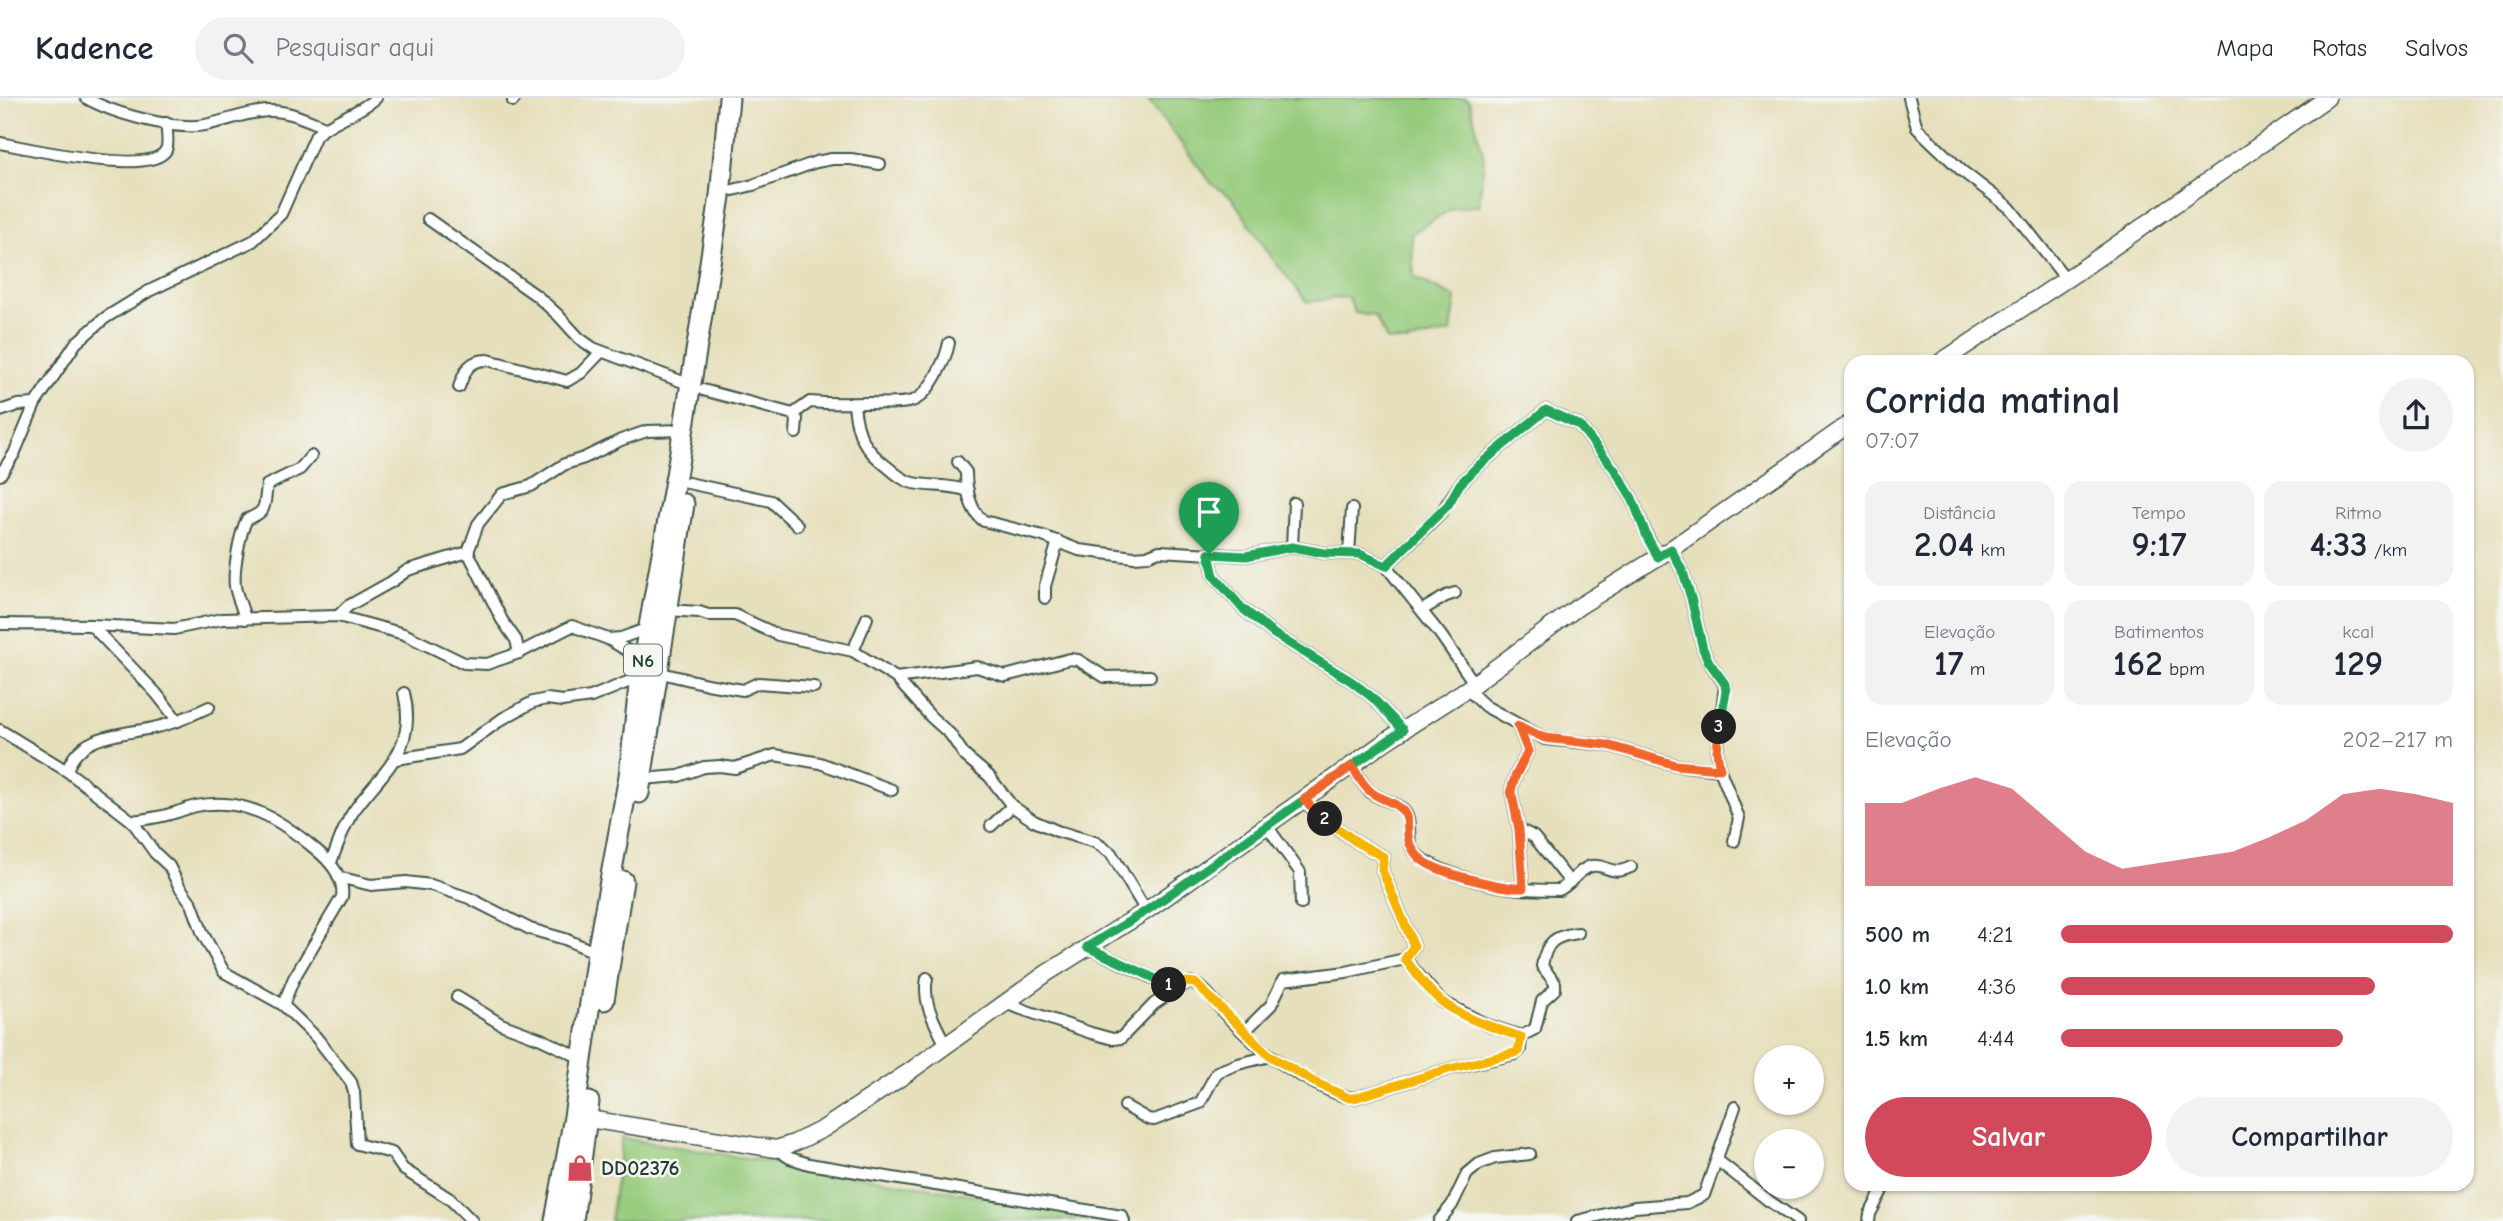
<!DOCTYPE html>
<html lang="pt">
<head>
<meta charset="utf-8">
<style>
	:root { --surface:#fff; --page:#f2f2f3; --text:#1f2937; --muted:#747a83; --line:#e0e1e3; --accent:#d1495b }
	body { margin:0; font-family:"Comic Neue",sans-serif; background:var(--page); color:var(--text); height:100vh; display:flex; flex-direction:column; font-size:26px; white-space:nowrap }
	* { box-sizing:border-box; margin:0 }
	p { font-size:23px; color:var(--muted) }
	.icon { flex:none; width:38px; height:38px; fill:none; stroke:currentColor; stroke-width:2; stroke-linecap:round; stroke-linejoin:round }
	.map { position:relative; flex:1; overflow:hidden }
	.drawer { position:absolute; left:1844px; top:257px; width:630px; height:836px; display:flex; flex-direction:column; background:var(--surface); border-radius:21px; box-shadow:0 2px 5px #0004 }
	.drawer>* { flex:none }
	.tools { position:absolute; left:1754px; top:947px; display:grid; gap:14px }
	.tools a { display:grid; place-items:center; width:70px; height:70px; border-radius:50%; background:var(--surface); box-shadow:0 2px 5px #0004; font-size:35px }
	.pin { position:absolute; display:grid; place-items:center; width:60px; height:60px; color:#fff; margin:-72px -30px; border-radius:50% 50% 50% 0; rotate:-45deg; box-shadow:0 0 7px #0007 }
	.pin .icon { rotate:45deg }
	.km { position:absolute; width:35px; height:35px; margin:-18px; border-radius:50%; background:#222; color:#fff; font-size:19px; line-height:35px; text-align:center }
	.round { display:grid; place-items:center; flex:none; width:74px; height:74px; border-radius:37px; background:var(--page) }
	.overview { display:flex; align-items:center; justify-content:space-between; height:119px; padding:0 21px }
	h1 { font-size:38px; font-weight:700; line-height:52px }
	.figures { display:grid; grid-template-columns:repeat(3,1fr); gap:10px; height:119px; padding:7px 21px }
	.figures div { display:grid; align-content:center; border-radius:18px; background:var(--page); text-align:center }
	.figures b { font-size:35px; font-weight:700 }
	.figures small { font-size:19px; font-weight:400 }
	.figures p { font-size:19px }
	.chart { height:196px; padding:14px 21px }
	.chart p { display:flex; justify-content:space-between }
	.chart svg { width:100%; height:126px; margin-top:7px; fill:var(--accent); opacity:.7 }
	.primary-button { display:flex; gap:14px; margin-top:auto; padding:14px 21px }
	.primary-button a { flex:1; height:80px; border-radius:42px; background:var(--accent); color:#fff; font-size:28px; font-weight:700; line-height:80px; text-align:center }
	.primary-button a+a { background:var(--page); color:var(--text) }
	ul { padding:0 21px; list-style:none; font-size:23px }
	li { display:grid; grid-template-columns:112px 84px 1fr; align-items:center; height:52px }
	li i { height:18px; border-radius:9px; background:var(--accent) }
	header { display:flex; align-items:center; gap:42px; box-sizing:border-box; height:98px; padding:0 35px; background:var(--surface); border-bottom:2px solid var(--line) }
	header strong { font-size:33px }
	nav { display:flex; gap:38px; margin-inline-start:auto; font-size:24px }
	.search { width:490px; height:63px; background:var(--page); display:flex; align-items:center; gap:18px; box-sizing:border-box; padding:0 24px; border-radius:38px; color:var(--muted); font-size:26px }
	.map>svg:first-child { display:block }
	.green { fill:#96cb7c; stroke:#5a8458; stroke-width:2 }
	.lines { fill:none; stroke-linecap:round; stroke-linejoin:round }
	.street-casing { stroke:#3d5548; stroke-width:14 }
	.secondary-casing { stroke:#3d5548; stroke-width:19 }
	.highway-casing { stroke:#3d5548; stroke-width:23 }
	.street { stroke:#fff; stroke-width:10 }
	.secondary { stroke:#fff; stroke-width:16 }
	.highway { stroke:#fff; stroke-width:19 }
	.split-1-casing { stroke:#fff; stroke-width:14 }
	.split-2-casing { stroke:#fff; stroke-width:14 }
	.split-3-casing { stroke:#fff; stroke-width:14 }
	.split-4-casing { stroke:#fff; stroke-width:14 }
	.split-1 { stroke:#22a559; stroke-width:9 }
	.split-2 { stroke:#f5b400; stroke-width:9 }
	.split-3 { stroke:#f0652b; stroke-width:9 }
	.split-4 { stroke:#22a559; stroke-width:9 }
	.labels { text-anchor:middle; stroke-width:5; stroke-linejoin:round; paint-order:stroke }
	.shield { fill:#f6f6f2; stroke:#60746d; stroke-width:2 }
	.shield-label { font-size:19px; font-weight:bold; fill:#1f3d34 }
	.poi-label { font-size:21px; font-weight:bold; fill:#1f3d34; stroke:#f6f6f2; text-anchor:start }
</style>
</head>
<body>
<header>
<strong>Kadence</strong>
<div class="search"><svg class="icon" aria-label="search" viewBox="0 0 24 24"><circle cx="10" cy="10" r="6"/><path d="M15 15l6 6"/></svg>Pesquisar aqui</div>
<nav><a>Mapa</a><a>Rotas</a><a>Salvos</a></nav>
</header>
<div class="map">
<svg width="2503" height="1123" viewBox="0 0 2503 1123">
	<rect width="100%" height="100%" fill="#f6f6f2"/>
	<filter id="ink" filterUnits="userSpaceOnUse"><feTurbulence type="fractalNoise" baseFrequency=".0143" numOctaves="2"/><feDisplacementMap in="SourceGraphic" scale="14" xChannelSelector="R" yChannelSelector="G"/><feConvolveMatrix kernelMatrix="1 2 1 2 8 2 1 2 1" color-interpolation-filters="sRGB"/></filter>
	<filter id="wash" filterUnits="userSpaceOnUse"><feTurbulence type="fractalNoise" baseFrequency=".00686" numOctaves="4" result="noise"/><feDisplacementMap in="SourceGraphic" scale="28" xChannelSelector="R" yChannelSelector="G"/><feGaussianBlur stdDeviation="1.57" result="paint"/><feColorMatrix in="noise" values="0 0 0 0 0 0 0 0 0 0 0 0 0 0 0 0 0 1.4 0 .05"/><feComposite in="paint" operator="in"/></filter>
	<g filter="url(#wash)">
		<rect width="100%" height="100%" fill="#e6dfbb"/>
		<g class="green">
			<polygon points="1147,0 1466,0 1470,5 1484,60 1479,107 1453,110 1411,136 1414,179 1456,200 1451,234 1406,244 1387,242 1375,218 1355,215 1348,199 1307,204 1270,157 1232,100 1212,86"/>
			<polygon points="622,1040 1128,1122 610,1123"/>
		</g>
	</g>
	<g filter="url(#ink)">
		<g class="lines">
			<defs>
				<g id="street">
					<path d="M86 0C112 15 175 33 205 27 226 23 247 14 268 13 288 12 307 22 325 29"/>
					<polyline points="1909,0 1917,30 1962,73 2010,110 2066,181"/>
					<polyline points="513,3 515,0"/>
					<path d="M0 45C27 50 151 79 166 52 169 46 167 33 166 25"/>
					<polyline points="733,92 753,87 816,64 832,61 851,61 880,66"/>
					<polyline points="428,121 537,198 558,217 579,240 593,250 691,287"/>
					<path d="M459 289C465 273 468 262 488 262L567 283 581 275 601 254"/>
					<polyline points="703,292 793,316 797,321 796,335"/>
					<path d="M854 307C857 339 865 352 890 371 897 377 904 383 913 385 932 389 949 386 968 393"/>
					<polyline points="0,313 18,307 35,306"/>
					<path d="M793 316 810 304C830 306 849 305 869 305 884 305 898 307 912 303 929 298 946 261 949 245"/>
					<path d="M958 364 966 374C966 390 970 414 984 423L1043 438 1079 452 1134 459 1147 458 1159 453 1246 458 1292 449 1324 455 1360 456 1386 468 1440 536 1474 585"/>
					<path d="M0 377 14 356 35 306 76 245 105 220 149 193 253 143 281 116 316 37C334 21 358 16 376 0"/>
					<polyline points="688,385 771,403 797,427"/>
					<polyline points="1292,449 1294,405"/>
					<polyline points="1671,451 1683,474 1691,500 1703,551 1709,564 1725,587 1717,654 1720,672 1739,720 1734,743"/>
					<polyline points="468,454 502,522 516,542 519,555"/>
					<polyline points="1349,455 1352,411"/>
					<polyline points="1209,456 1214,478 1242,510 1274,536 1351,583 1373,600 1403,632"/>
					<polyline points="1386,468 1441,415 1460,386 1478,368 1546,312 1579,327 1615,372 1632,400 1647,438 1658,459"/>
					<polyline points="1045,500 1045,488 1058,443"/>
					<polyline points="667,512 699,514 708,517 735,517 778,537 853,553"/>
					<polyline points="1422,512 1446,498 1455,495"/>
					<polyline points="338,518 348,508 391,484 408,472 468,454 478,426 502,396 531,388 565,366 584,360 621,342 647,333 684,332"/>
					<polyline points="867,520 853,553 896,580 977,569 1005,578 1070,561 1078,562 1105,579 1150,578"/>
					<path d="M245 521C243 511 236 497 235 488 233 472 240 434 247 421 268 414 264 407 267 387L300 371 311 358"/>
					<polyline points="0,526 91,527 174,531 222,521 338,518 404,536 464,565 487,566 519,555 572,528 608,541 643,562"/>
					<polyline points="91,527 156,595 178,623"/>
					<polyline points="608,541 621,540 649,530"/>
					<polyline points="657,574 707,586 743,592 758,585 814,589"/>
					<polyline points="896,580 931,619 950,636 965,658 989,678 1012,708"/>
					<polyline points="1467,591 1485,608 1545,641 1607,647 1676,667 1720,672"/>
					<polyline points="1518,628 1528,653 1515,679 1511,692 1519,731 1523,790"/>
					<polyline points="0,632 67,673 132,723 155,755 169,768 179,788 192,806 203,836 224,874 283,907 316,939 351,984 354,994 357,1046 392,1055 403,1071 450,1101 472,1123"/>
					<polyline points="396,661 460,651 502,621 533,604 547,601 562,603 591,599 640,579"/>
					<path d="M1352 668C1357 676 1363 687 1370 694 1381 703 1398 703 1406 716 1413 728 1405 740 1413 752 1427 772 1486 787 1511 790 1526 792 1543 792 1559 792 1571 787 1579 770 1592 768 1609 766 1609 779 1631 769"/>
					<path d="M67 673C79 634 125 637 157 629 175 625 192 617 209 609"/>
					<polyline points="642,681 679,678 704,669 720,668 735,670 775,657 820,665 892,692"/>
					<path d="M132 723C145 721 158 720 170 716 179 714 187 710 196 708 243 698 279 721 314 750 329 762 345 779 342 799L294 880 283 907"/>
					<polyline points="991,728 1012,708 1034,723 1057,733 1095,744 1111,755 1146,813"/>
					<polyline points="1267,728 1300,774 1301,806"/>
					<polyline points="1519,731 1534,739 1570,784"/>
					<path d="M331 764C338 747 343 729 353 714 382 673 418 652 404 595"/>
					<polyline points="338,779 371,787 406,784 431,787 469,800 530,831 565,841 597,855"/>
					<polyline points="1087,849 1176,891"/>
					<path d="M1405 861 1441 903 1487 927 1521 938 1535 931 1542 903 1555 891V885L1542 868C1546 843 1555 838 1578 835"/>
					<path d="M927 880C922 906 935 924 946 948"/>
					<polyline points="457,899 501,926 541,941 581,960"/>
					<path d="M1007 906 1091 935 1113 941 1121 940 1154 906 1176 891 1190 884C1206 889 1215 905 1226 917 1240 931 1255 947 1271 958 1290 972 1332 998 1354 1000L1449 971 1515 956 1520 952 1521 938"/>
					<polyline points="1244,934 1271,907 1283,882 1346,874 1405,861 1414,848 1382,772 1384,759 1358,745 1316,715 1304,702"/>
					<polyline points="1125,1008 1148,1021 1154,1022 1200,1005 1217,974 1238,966 1270,958"/>
					<polyline points="776,1051 790,1060 809,1066 1122,1118 1124,1123"/>
					<polyline points="1717,1062 1769,1103 1798,1123"/>
					<polyline points="1439,1123 1452,1107 1467,1076 1479,1066 1495,1060 1530,1056"/>
					<polyline points="1577,1123 1635,1109 1687,1105 1704,1097 1735,1009"/>
					<polyline points="1869,1123 1870,1116 1885,1087"/>
				</g>
				<g id="secondary">
					<polyline points="1941,264 2089,166 2327,0"/>
					<polyline points="576,1019 776,1051 794,1045 823,1031 906,976 1047,875 1146,813 1386,643 1467,591 1578,509 1671,451 1852,324"/>
				</g>
				<g id="highway">
					<polyline points="639,695 684,406"/>
					<polyline points="604,902 623,783"/>
					<polyline points="555,1123 574,1019 597,855 629,678 640,579 678,366 707,185 720,98 729,0"/>
					<polyline points="573,1123 589,1004"/>
				</g>
			</defs>
			<use href="#street" class="street-casing"/>
			<use href="#secondary" class="secondary-casing"/>
			<use href="#highway" class="highway-casing"/>
			<use href="#street" class="street"/>
			<use href="#secondary" class="secondary"/>
			<use href="#highway" class="highway"/>
		</g>
	</g>
	<g class="lines" filter="url(#ink)">
		<defs>
			<polyline id="split-1" points="1169,887 1087,849 1146,813 1403,632 1373,600 1351,583 1274,536 1242,510 1214,478 1209,456"/>
			<path id="split-2" d="M1169 887 1176 891 1187 884 1195 885 1270 958 1314 984 1349 1000H1354L1449 971 1518 954 1521 939C1495 930 1463 921 1441 903 1427 892 1416 875 1405 861L1414 848 1382 772 1384 759 1358 745 1325 721"/>
			<path id="split-3" d="M1325 721 1304 702 1352 668C1357 676 1363 688 1371 694 1380 702 1394 702 1403 713 1412 724 1404 737 1411 748 1413 752 1417 758 1421 761 1436 775 1503 791 1523 790L1519 731 1511 692 1515 679 1528 653 1518 628 1545 640 1607 647 1676 667 1720 671 1717 654 1719 629"/>
			<polyline id="split-4" points="1209,456 1246,458 1292,449 1324,455 1360,456 1386,468 1448,407 1460,386 1478,368 1546,312 1579,327 1615,372 1632,400 1647,439 1658,459 1671,451 1683,474 1691,500 1703,551 1709,564 1725,586 1726,594 1719,629"/>
		</defs>
		<use href="#split-1" class="split-1-casing"/>
		<use href="#split-2" class="split-2-casing"/>
		<use href="#split-3" class="split-3-casing"/>
		<use href="#split-4" class="split-4-casing"/>
		<use href="#split-1" class="split-1"/>
		<use href="#split-2" class="split-2"/>
		<use href="#split-3" class="split-3"/>
		<use href="#split-4" class="split-4"/>
	</g>
	<defs>
		<symbol id="shop-bare" viewBox="-9 -9 18 18"><path d="M-5-2.5h2.3a2.7 3.5 0 0 1 5.4 0H5L5.5 6h-11ZM-1.5-2.5h3a1.5 2.3 0 0 0-3 0Z" fill="#d1495b" stroke="#f6f6f2" stroke-width="2.5" paint-order="stroke"/></symbol>
	</defs>
	<g fill-rule="evenodd">
		<use href="#shop-bare" x="561" y="1051" width="38" height="38"/>
	</g>
	<g class="labels">
		<rect class="shield" x="624" y="546.5" width="38" height="31" rx="5"/>
		<g class="shield-label">
			<text x="643" y="569">N6</text>
		</g>
		<g class="poi-label">
			<text x="601" y="1077">DD02376</text>
		</g>
	</g>
</svg>
<div class="tools">
<a>+</a>
<a>−</a>
</div>
<div class="pin" style="left:1209px;top:456px;background:#1e9e55"><svg class="icon" aria-label="arrive" viewBox="0 0 24 24"><path d="M6 21V4h12l-3 4 3 4H6"/></svg></div>
<b class="km" style="left:1169px;top:887px">1</b>
<b class="km" style="left:1325px;top:721px">2</b>
<b class="km" style="left:1719px;top:629px">3</b>
<section class="drawer">
<div class="overview"><div><h1>Corrida matinal</h1><p>07:07</p></div><a class="round"><svg class="icon" aria-label="share" viewBox="0 0 24 24"><path d="M12 15V3M7 8l5-5 5 5M5 13v7h14v-7"/></svg></a></div>
<div class="figures">
<div><p>Distância</p><b>2.04<small> km</small></b></div>
<div><p>Tempo</p><b>9:17</b></div>
<div><p>Ritmo</p><b>4:33<small> /km</small></b></div>
</div>
<div class="figures">
<div><p>Elevação</p><b>17<small> m</small></b></div>
<div><p>Batimentos</p><b>162<small> bpm</small></b></div>
<div><p>kcal</p><b>129</b></div>
</div>
<div class="chart"><p><span>Elevação</span>202–217 m</p>
<svg viewBox="0 0 160 44" preserveAspectRatio="none"><path d="M0 44V15L10 15L20 10L30 6L40 10L50 21L60 32L70 38L80 36L90 34L100 32L110 27L120 21L130 12L140 10L150 12L160 15V44z"/></svg>
</div>
<ul>
<li><b>500 m</b>4:21<i style="width:100%"></i></li>
<li><b>1.0 km</b>4:36<i style="width:80%"></i></li>
<li><b>1.5 km</b>4:44<i style="width:72%"></i></li>
</ul>
<div class="primary-button"><a>Salvar</a><a>Compartilhar</a></div>
</section>
</div>
</body>
</html>
